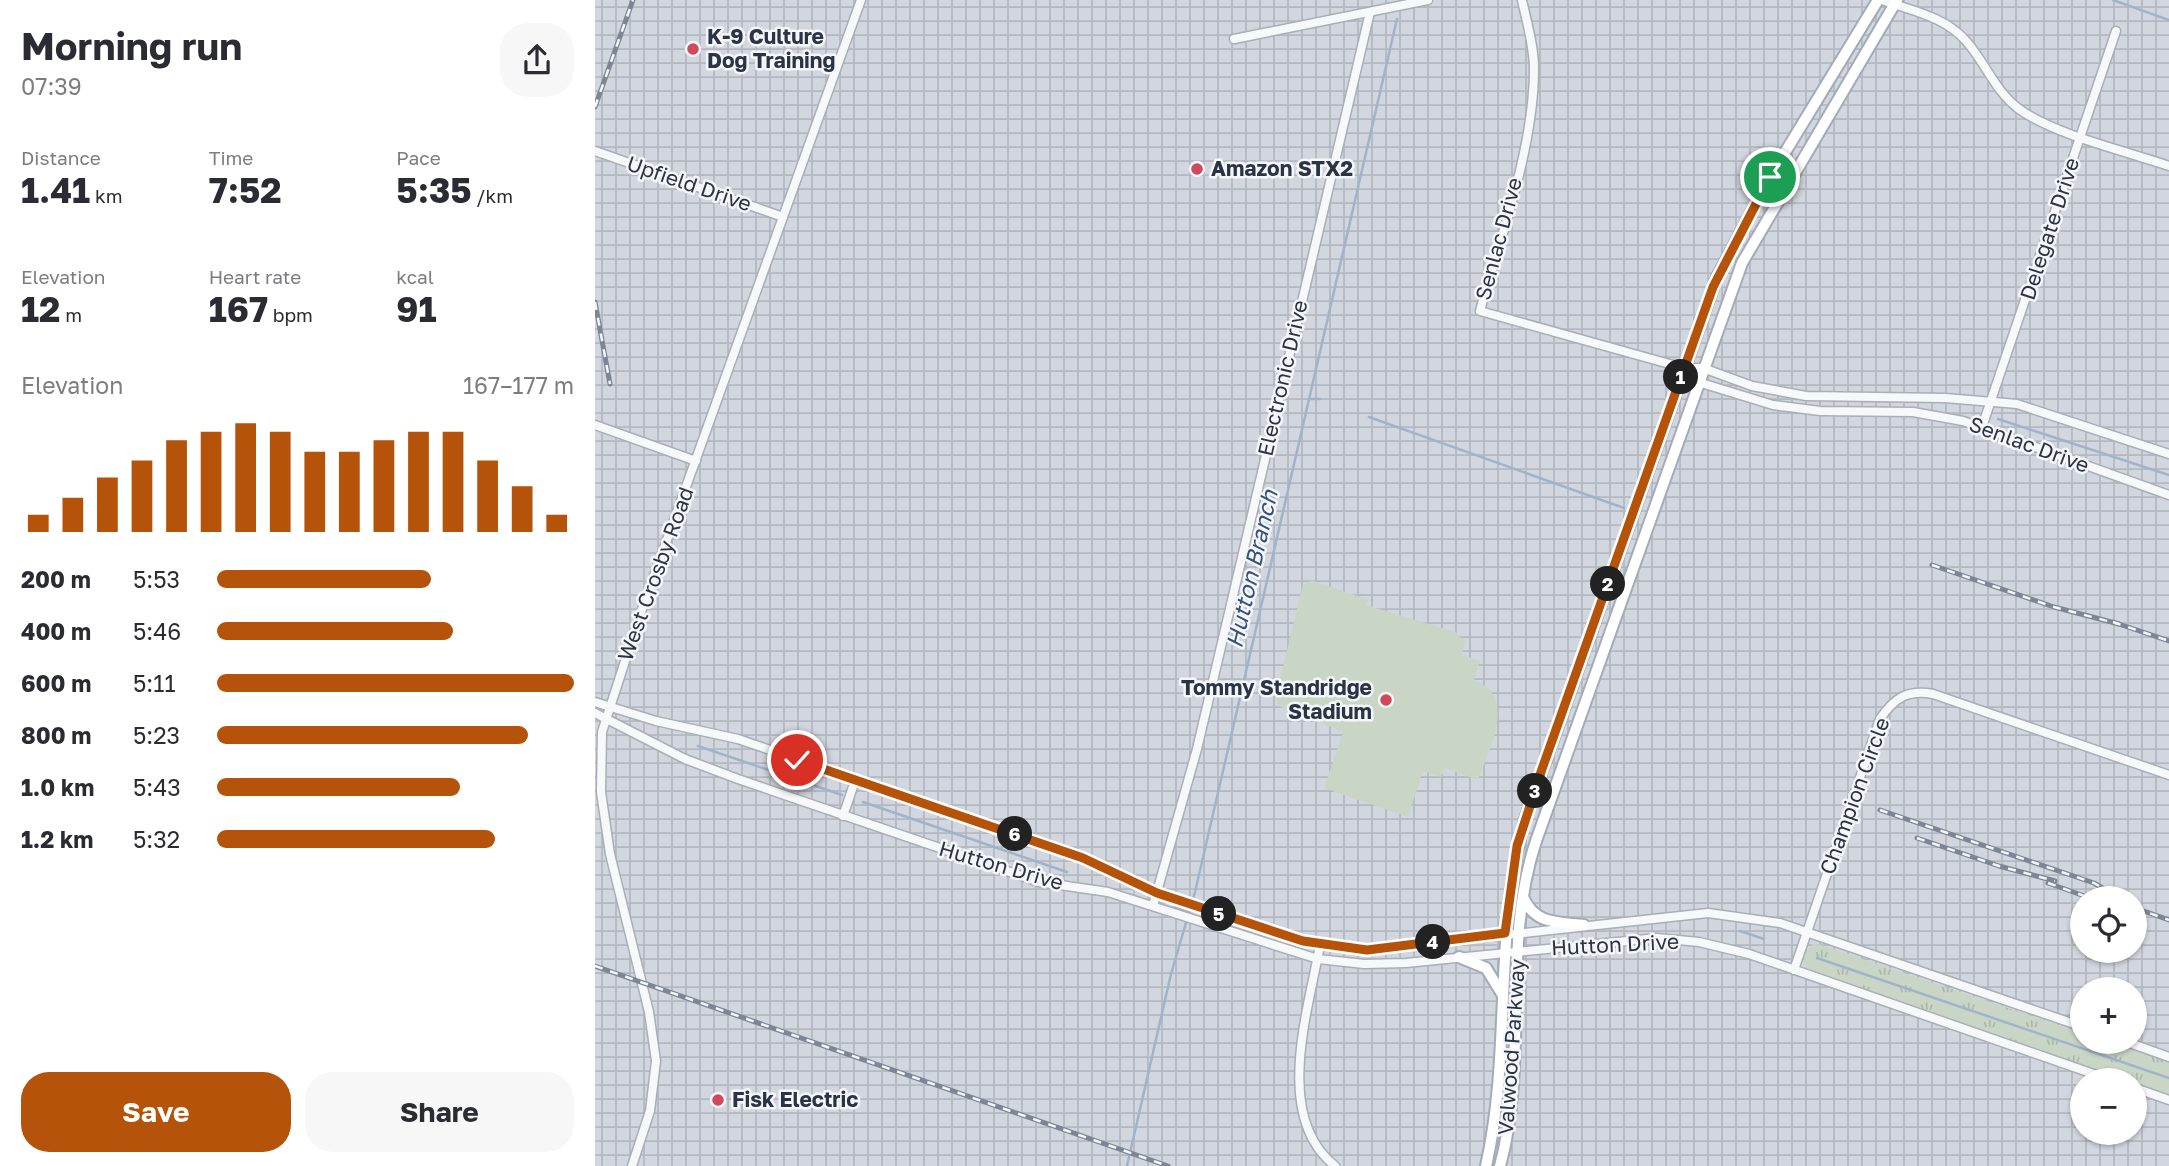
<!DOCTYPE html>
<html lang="en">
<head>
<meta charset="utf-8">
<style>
	:root { --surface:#fff; --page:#f7f7f7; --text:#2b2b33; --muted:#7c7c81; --accent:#b45309 }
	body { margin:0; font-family:"Golos Text",sans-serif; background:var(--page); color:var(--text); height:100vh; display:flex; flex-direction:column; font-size:26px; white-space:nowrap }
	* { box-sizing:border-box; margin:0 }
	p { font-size:23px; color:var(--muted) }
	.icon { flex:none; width:38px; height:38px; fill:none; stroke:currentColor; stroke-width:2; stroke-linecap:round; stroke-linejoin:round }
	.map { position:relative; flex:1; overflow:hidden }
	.panel { display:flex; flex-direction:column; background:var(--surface); width:595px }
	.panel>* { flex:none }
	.tools { position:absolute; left:1475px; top:886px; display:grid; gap:14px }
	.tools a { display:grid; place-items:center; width:77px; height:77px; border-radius:50%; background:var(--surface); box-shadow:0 2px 5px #0004; font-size:35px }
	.pin { position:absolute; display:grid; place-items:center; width:60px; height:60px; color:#fff; margin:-30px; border:4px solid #fff; border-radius:50%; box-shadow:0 2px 7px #0007 }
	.km { position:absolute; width:35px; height:35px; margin:-18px; border-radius:50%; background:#222; color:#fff; font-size:19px; line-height:35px; text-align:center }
	.round { display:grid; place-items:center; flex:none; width:74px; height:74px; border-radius:28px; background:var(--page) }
	.head { display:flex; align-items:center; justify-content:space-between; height:119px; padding:0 21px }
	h1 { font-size:38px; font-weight:700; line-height:52px }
	.figures { display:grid; grid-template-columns:repeat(3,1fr); gap:10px; height:119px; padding:7px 21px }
	.figures div { display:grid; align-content:center }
	.figures b { font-size:35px; font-weight:700 }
	.figures small { font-size:19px; font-weight:400 }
	.figures p { font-size:19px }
	.chart { height:196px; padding:14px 21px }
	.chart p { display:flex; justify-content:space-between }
	.chart svg { width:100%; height:126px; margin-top:7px; stroke:var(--accent); stroke-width:6 }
	.cta { display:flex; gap:14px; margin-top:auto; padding:14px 21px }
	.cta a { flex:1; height:80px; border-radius:28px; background:var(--accent); color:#fff; font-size:28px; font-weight:700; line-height:80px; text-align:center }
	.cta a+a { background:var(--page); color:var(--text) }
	ul { padding:0 21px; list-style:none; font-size:23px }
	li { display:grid; grid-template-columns:112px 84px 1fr; align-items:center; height:52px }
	li i { height:18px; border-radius:9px; background:var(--accent) }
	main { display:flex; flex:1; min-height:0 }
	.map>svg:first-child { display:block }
	.industrial { fill:url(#industrial-grid); fill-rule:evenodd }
	.grass { fill:url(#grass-tufts) }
	.pitch { fill:#c9d6c5 }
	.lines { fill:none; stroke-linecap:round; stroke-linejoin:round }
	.stream { stroke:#9fb4cc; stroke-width:2.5 }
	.minor-casing { stroke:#a9aeb7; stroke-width:11 }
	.major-casing { stroke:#a3abb8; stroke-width:14 }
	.minor { stroke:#f7f8fa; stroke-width:8 }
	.major { stroke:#fff; stroke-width:10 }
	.rail-casing { stroke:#7d8696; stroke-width:5 }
	.rail { stroke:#f4f6f9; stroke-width:2.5; stroke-dasharray:8; stroke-linecap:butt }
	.route-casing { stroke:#fff; stroke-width:14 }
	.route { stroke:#b45309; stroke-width:9 }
	.poi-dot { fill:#d1495b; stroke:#f4f6f9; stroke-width:2.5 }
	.labels { text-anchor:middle; stroke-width:5; stroke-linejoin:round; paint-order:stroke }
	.poi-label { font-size:21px; font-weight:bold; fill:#2b3445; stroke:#f4f6f9; text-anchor:start }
	.street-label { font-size:21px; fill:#2b3445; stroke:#f4f6f9 }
	.water-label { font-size:23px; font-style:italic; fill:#34527a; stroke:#f4f6f9 }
</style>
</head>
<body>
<main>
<section class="panel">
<div class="head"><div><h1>Morning run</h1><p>07:39</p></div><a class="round"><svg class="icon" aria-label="share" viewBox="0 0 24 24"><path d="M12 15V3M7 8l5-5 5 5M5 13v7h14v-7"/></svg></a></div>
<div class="figures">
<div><p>Distance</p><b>1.41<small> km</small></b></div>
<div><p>Time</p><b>7:52</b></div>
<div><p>Pace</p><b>5:35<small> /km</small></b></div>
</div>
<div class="figures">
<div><p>Elevation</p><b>12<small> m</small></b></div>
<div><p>Heart rate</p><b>167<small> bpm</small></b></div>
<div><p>kcal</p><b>91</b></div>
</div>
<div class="chart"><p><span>Elevation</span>167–177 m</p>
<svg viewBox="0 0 160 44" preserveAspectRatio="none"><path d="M5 44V38M15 44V32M25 44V25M35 44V19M45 44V12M55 44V9M65 44V6M75 44V9M85 44V16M95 44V16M105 44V12M115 44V9M125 44V9M135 44V19M145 44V28M155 44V38"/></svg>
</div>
<ul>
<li><b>200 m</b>5:53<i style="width:60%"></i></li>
<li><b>400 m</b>5:46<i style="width:66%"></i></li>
<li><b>600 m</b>5:11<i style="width:100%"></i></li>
<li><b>800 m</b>5:23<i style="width:87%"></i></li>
<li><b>1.0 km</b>5:43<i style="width:68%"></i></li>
<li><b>1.2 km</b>5:32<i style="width:78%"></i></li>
</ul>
<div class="cta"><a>Save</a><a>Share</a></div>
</section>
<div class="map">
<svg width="1574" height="1166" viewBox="0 0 1574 1166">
	<defs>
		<pattern id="industrial-grid" width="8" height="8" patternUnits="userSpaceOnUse" patternTransform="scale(1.75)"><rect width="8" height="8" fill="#d2d6de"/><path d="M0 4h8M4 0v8" fill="none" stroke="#b4b8c0"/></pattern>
		<pattern id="grass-tufts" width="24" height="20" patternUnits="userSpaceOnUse" patternTransform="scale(1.75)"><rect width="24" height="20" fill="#c9d6c5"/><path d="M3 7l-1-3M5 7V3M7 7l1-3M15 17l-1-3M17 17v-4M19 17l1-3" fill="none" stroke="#adb8ab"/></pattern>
	</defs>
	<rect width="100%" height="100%" fill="#e4e7ec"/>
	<path class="industrial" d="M0 0H1574V1166H0ZM1488 898H1540V950H1488ZM1488 989H1540V1041H1488ZM1488 1080H1540V1132H1488Z"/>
	<path class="grass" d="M1220 943 1487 1033 1488 1041H1512L1574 1062V1096L1540 1084V1080H1526L1212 972C1205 961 1209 950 1220 943Z"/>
	<path class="pitch" d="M718 581 774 600 771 605 863 633 862 636 870 639 867 655 885 661 879 680C923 696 894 749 883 780L850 768 846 777 828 771 813 817 729 788 748 732 683 706 681 697 707 588 711 582Z"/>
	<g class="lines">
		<g class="stream">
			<polyline points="1518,0 1574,20"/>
			<polyline points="715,399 725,399"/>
			<polyline points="774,417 1029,508"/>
			<polyline points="1403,419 1574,475"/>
			<polyline points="103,746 247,795"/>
			<polyline points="268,802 472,872"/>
			<polyline points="579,906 594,911"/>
			<polyline points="1145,931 1169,939"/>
			<polyline points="1222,958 1574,1078"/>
			<polyline points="532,1166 576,974 600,892 802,19"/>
		</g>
		<defs>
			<g id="minor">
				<path d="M927 0C932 23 939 46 939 69 939 147 906 236 885 311L1089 368H1108L1157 386 1211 396 1350 398 1422 404 1574 454"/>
				<path d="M1287 0C1317 11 1350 16 1372 42 1391 64 1400 91 1424 109 1460 135 1531 151 1574 166"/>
				<polyline points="639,39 833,0"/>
				<polyline points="0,151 188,217"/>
				<polyline points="1089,368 1103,382 1178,405 1225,411 1318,412 1368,421 1574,495"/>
				<polyline points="0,425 101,461"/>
				<polyline points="1387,427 1521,31"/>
				<polyline points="0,702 61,721 143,739 488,857 562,893 665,928 725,945 772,950 1113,913 1185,923 1488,1027"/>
				<polyline points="0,713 90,759 143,779 444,882 513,892 723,959 769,964 811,963 1062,938 1104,942 1154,954 1516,1080"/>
				<polyline points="248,816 260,781"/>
				<polyline points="558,906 602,749 775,12"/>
				<path d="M725 945C713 1012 678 1117 740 1166"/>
				<path d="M1199 970 1285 719C1299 698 1313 689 1338 694L1574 775"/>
				<polyline points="1529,1041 1574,1057"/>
				<polyline points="1540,1088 1574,1100"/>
				<polyline points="37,1166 55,1111 61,1061 54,1012 15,854 6,792 7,732 46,612 266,0"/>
			</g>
			<g id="major">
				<path d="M928 897C940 925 963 922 989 925"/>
				<polyline points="864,957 891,968 907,994"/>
				<path d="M891 1166C917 1052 898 932 930 819L1122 277 1175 177 1283 0"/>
				<path d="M905 1166C934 1060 906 946 941 841L1147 263 1302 0"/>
			</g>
		</defs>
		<use href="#minor" class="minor-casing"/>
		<use href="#major" class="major-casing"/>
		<use href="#minor" class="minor"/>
		<use href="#major" class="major"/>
		<defs>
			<g id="rail">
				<polyline points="0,107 38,0"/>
				<polyline points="0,302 15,384"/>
				<polyline points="1337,565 1459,607 1524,624"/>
				<polyline points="1518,622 1574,641"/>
				<polyline points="1285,810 1499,883 1524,898"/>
				<polyline points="1322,838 1404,866 1460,881"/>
				<polyline points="1453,883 1495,898"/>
				<polyline points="1540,908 1574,920"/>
				<polyline points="0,966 573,1166"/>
			</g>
		</defs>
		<use href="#rail" class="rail-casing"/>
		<use href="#rail" class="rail"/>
	</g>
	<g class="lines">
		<defs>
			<polyline id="route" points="202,760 488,858 562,893 708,941 772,950 910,933 922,846 947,769 1118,287 1175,177"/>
		</defs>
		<use href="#route" class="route-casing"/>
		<use href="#route" class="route"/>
	</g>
	<g class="poi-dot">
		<circle cx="98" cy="49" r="7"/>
		<circle cx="602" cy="169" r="7"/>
		<circle cx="791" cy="700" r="7"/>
		<circle cx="123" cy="1100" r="7"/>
	</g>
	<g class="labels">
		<g class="poi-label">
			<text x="112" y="44">K-9 Culture<tspan x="112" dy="24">Dog Training</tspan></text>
			<text x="616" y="176">Amazon STX2</text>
			<text x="777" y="695" text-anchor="end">Tommy Standridge<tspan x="777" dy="24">Stadium</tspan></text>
			<text x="137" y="1107">Fisk Electric</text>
		</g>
		<g class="street-label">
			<text transform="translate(94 184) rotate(19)" y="7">Upfield Drive</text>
			<text transform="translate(1455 229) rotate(-72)" y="7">Delegate Drive</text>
			<text transform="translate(904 239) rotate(-75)" y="7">Senlac Drive</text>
			<text transform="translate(688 378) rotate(-77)" y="7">Electronic Drive</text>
			<text transform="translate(1434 445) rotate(20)" y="7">Senlac Drive</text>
			<text transform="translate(61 574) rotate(-70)" y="7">West Crosby Road</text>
			<text transform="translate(1260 796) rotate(-70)" y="7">Champion Circle</text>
			<text transform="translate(406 866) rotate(16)" y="7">Hutton Drive</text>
			<text transform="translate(1020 945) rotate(-3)" y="7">Hutton Drive</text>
			<text transform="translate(917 1047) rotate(-86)" y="7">Valwood Parkway</text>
		</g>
		<g class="water-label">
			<text transform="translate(657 569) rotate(-77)" y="8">Hutton Branch</text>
		</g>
	</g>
</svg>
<div class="tools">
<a><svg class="icon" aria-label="locate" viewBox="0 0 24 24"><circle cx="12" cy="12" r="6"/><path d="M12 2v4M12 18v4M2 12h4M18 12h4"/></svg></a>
<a>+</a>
<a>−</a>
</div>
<div class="pin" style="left:1175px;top:177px;background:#1e9e55"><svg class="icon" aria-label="arrive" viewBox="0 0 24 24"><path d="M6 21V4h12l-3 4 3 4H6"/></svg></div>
<div class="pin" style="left:202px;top:760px;background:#d93025"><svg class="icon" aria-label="check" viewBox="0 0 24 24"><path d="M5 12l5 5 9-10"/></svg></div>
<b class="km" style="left:1086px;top:377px">1</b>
<b class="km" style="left:1013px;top:584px">2</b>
<b class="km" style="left:940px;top:791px">3</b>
<b class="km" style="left:838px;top:942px">4</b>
<b class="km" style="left:624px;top:914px">5</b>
<b class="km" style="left:420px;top:834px">6</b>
</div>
</main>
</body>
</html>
